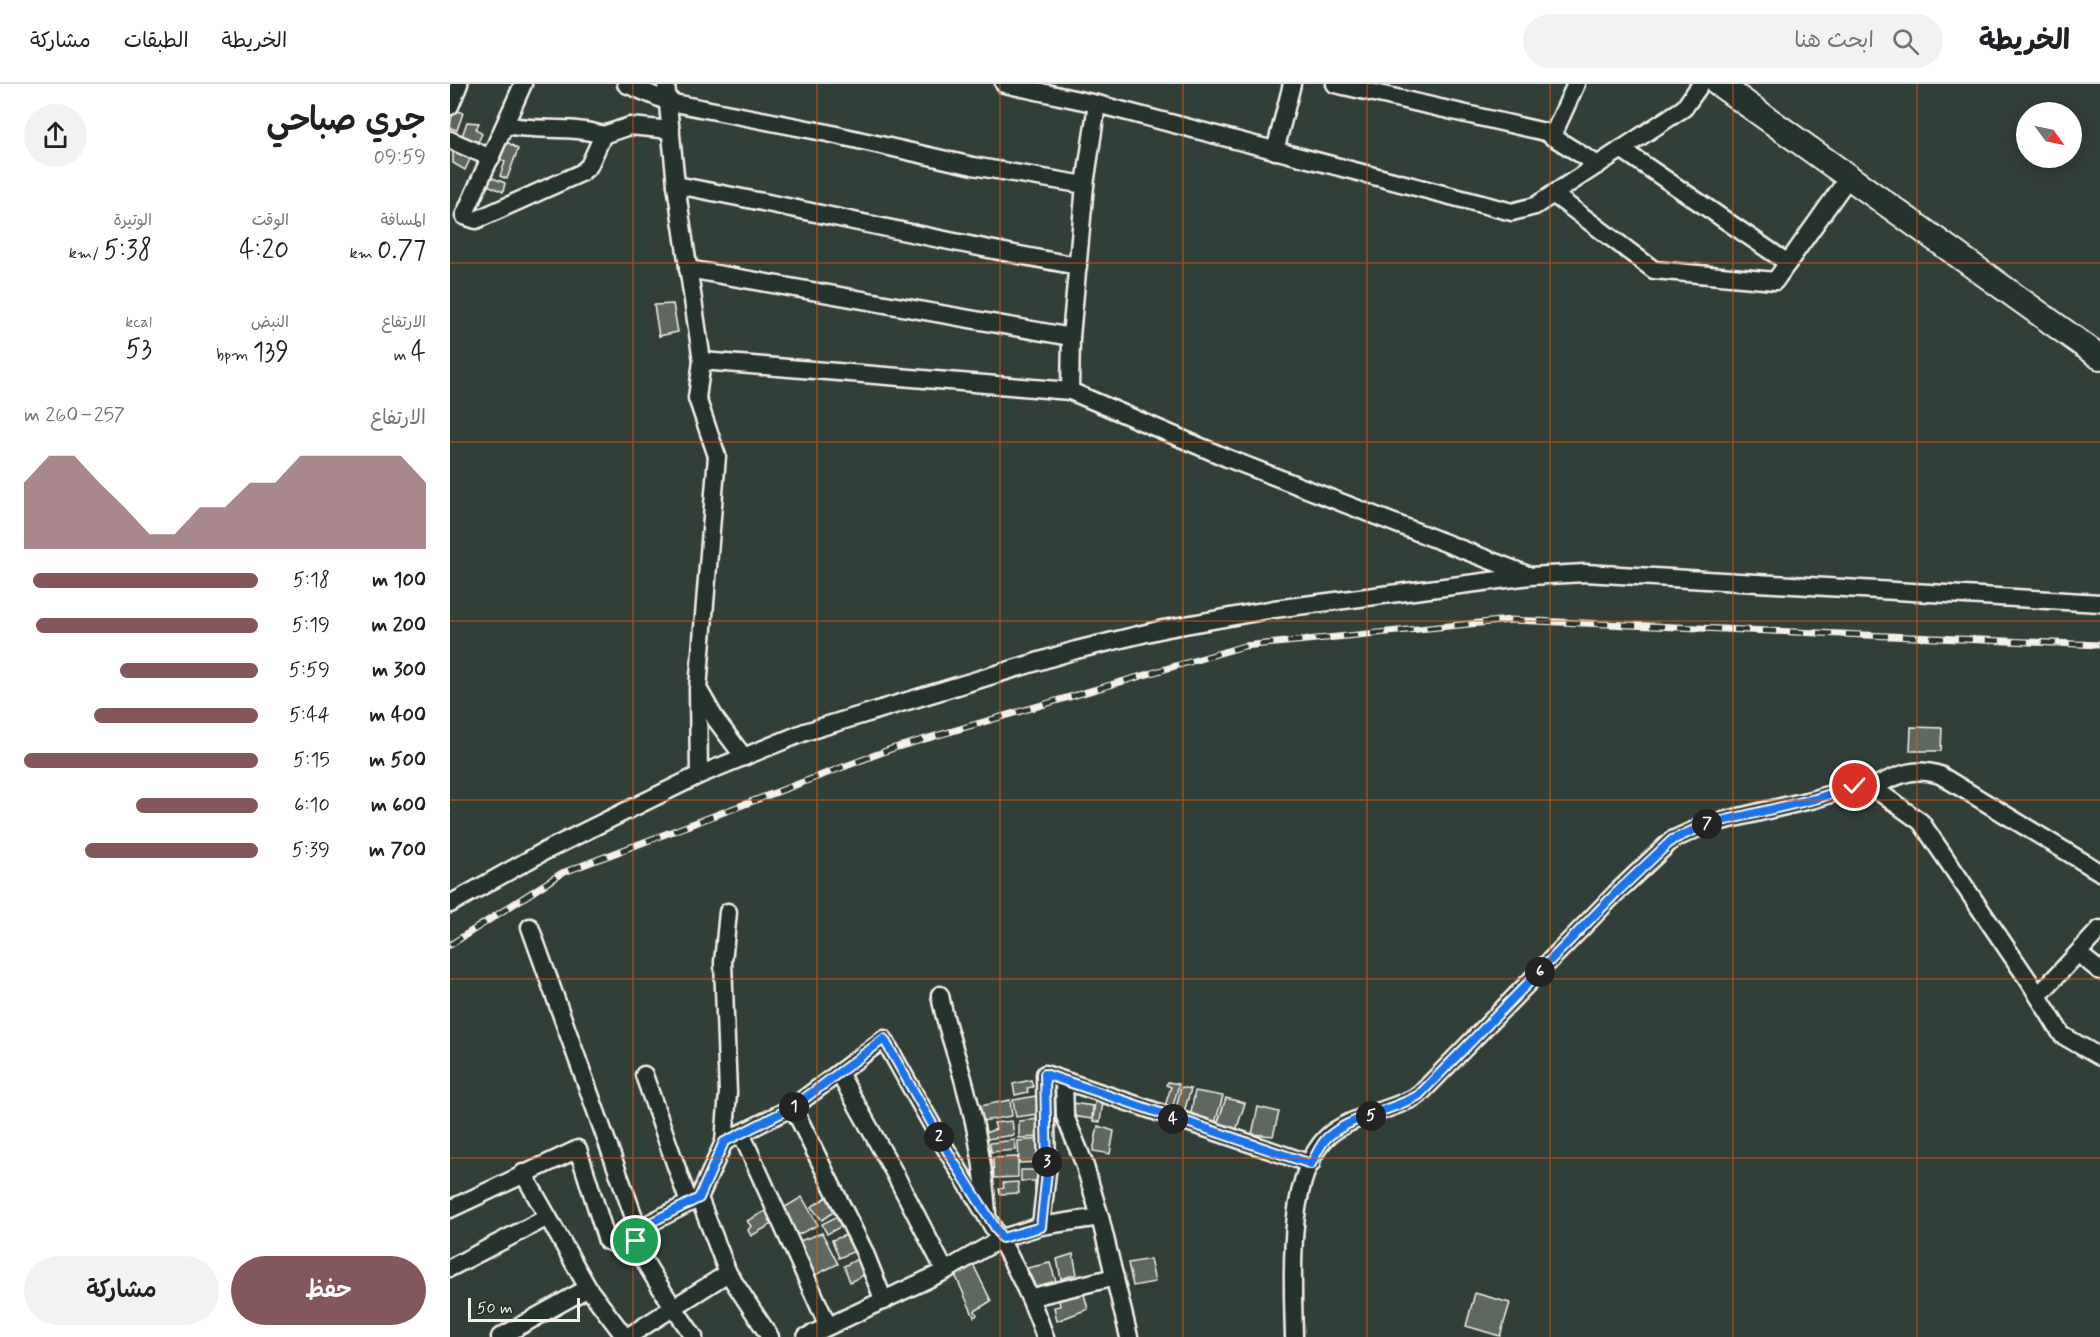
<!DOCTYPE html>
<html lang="ar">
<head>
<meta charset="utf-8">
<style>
	:root { --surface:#fff; --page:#f2f2f2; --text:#202124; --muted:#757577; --line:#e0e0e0; --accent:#84575d }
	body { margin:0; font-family:Mynerve,"Playpen Sans Arabic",sans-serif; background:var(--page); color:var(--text); direction:rtl; height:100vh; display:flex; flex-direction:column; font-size:22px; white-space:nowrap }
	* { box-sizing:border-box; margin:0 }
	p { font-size:20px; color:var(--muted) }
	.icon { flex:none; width:33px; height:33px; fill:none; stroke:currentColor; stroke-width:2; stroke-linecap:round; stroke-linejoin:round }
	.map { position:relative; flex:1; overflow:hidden; direction:ltr }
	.details { display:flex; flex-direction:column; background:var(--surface); width:450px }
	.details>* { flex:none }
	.needle { width:39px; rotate:123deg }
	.fabs { position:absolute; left:1566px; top:18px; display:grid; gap:12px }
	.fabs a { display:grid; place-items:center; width:66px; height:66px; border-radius:50%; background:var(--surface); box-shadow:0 3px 15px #0003; font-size:30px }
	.scale { position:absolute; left:18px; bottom:15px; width:112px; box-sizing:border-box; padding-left:6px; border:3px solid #f4f1e8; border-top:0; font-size:16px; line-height:21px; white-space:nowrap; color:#f4f1e8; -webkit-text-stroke:4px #26332d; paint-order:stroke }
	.pin { position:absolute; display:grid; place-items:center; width:51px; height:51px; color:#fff; margin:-26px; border:3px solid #fff; border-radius:50%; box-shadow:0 2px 6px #0007 }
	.km { position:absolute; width:30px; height:30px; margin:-15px; border-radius:50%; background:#222; color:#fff; font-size:16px; line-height:30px; text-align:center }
	.round { display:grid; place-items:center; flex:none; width:63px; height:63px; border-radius:32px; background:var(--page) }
	.head { display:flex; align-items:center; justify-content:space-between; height:102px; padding:0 24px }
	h1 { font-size:33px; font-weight:600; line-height:45px }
	.figures { display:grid; grid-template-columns:repeat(3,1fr); gap:9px; height:102px; padding:6px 24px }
	.figures div { display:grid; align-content:center }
	.figures b { font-size:26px; font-weight:600 }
	.figures small { font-size:16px; font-weight:400 }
	.figures p { font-size:16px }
	.chart { height:168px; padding:12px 24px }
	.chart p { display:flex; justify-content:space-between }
	.chart svg { width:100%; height:108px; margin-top:6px; fill:var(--accent); opacity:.7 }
	.action { display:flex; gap:12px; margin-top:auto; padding:12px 24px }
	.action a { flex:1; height:69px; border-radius:36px; background:var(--accent); color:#fff; font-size:24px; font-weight:600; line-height:69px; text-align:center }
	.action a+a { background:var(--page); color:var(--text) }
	ul { padding:0 24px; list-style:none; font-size:20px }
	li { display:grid; grid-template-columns:96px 72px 1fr; align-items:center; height:45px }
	li i { height:15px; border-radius:8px; background:var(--accent) }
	header { display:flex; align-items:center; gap:36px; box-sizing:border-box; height:84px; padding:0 30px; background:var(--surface); border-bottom:2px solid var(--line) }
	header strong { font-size:28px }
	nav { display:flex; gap:33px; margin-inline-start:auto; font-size:21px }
	.search { width:420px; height:54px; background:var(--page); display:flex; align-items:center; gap:15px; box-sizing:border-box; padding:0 21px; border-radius:33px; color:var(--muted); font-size:22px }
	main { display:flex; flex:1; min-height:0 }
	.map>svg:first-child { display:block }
	.building { fill:#5f6861; stroke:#f4f1e8; stroke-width:1.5 }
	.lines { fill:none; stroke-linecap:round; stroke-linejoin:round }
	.street-casing { stroke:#f4f1e8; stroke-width:21 }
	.secondary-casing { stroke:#f4f1e8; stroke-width:28 }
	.street { stroke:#26332d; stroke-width:16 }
	.secondary { stroke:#26332d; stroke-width:24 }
	.rail-casing { stroke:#f4f1e8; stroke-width:7 }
	.rail { stroke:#26332d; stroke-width:4.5; stroke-dasharray:14; stroke-linecap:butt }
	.route-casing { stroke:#fff; stroke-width:12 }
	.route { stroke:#1a73e8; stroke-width:8 }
	.grid { fill:none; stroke:#e8590c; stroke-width:1.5; stroke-opacity:0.55 }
</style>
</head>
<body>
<header>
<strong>الخريطة</strong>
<div class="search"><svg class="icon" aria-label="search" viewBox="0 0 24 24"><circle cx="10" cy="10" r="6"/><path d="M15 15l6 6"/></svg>ابحث هنا</div>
<nav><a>الخريطة</a><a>الطبقات</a><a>مشاركة</a></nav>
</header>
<main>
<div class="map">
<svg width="1650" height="1253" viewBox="0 0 1650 1253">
	<rect width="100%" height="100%" fill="#323e38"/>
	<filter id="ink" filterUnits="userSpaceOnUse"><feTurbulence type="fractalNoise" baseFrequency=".0167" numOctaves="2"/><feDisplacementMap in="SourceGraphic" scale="12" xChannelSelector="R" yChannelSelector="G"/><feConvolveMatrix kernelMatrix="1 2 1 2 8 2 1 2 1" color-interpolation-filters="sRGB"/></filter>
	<g filter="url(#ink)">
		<g class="building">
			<polygon points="3,25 13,29 7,46 0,44"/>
			<polygon points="17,38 29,39 26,45 32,50 28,58 12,52"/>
			<polygon points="54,56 68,65 57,95 50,92 55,78 47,73"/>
			<polygon points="3,64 21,73 15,86 3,79"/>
			<polygon points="38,92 55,99 53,108 33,99"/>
			<polygon points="223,220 228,248 209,252 204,221"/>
			<polygon points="1461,643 1492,644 1491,667 1460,667"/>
			<polygon points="581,996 583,1003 577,1004 578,1008 565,1011 563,1000"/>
			<polygon points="718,998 729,1000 721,1029 713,1028 721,1003 716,1001"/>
			<polygon points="731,1003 741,1005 733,1031 725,1029"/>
			<polygon points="745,1007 773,1012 765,1039 740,1034"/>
			<polygon points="586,1012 588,1030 566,1033 563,1016"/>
			<polygon points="776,1014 795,1019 786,1047 767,1041"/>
			<polygon points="560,1016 562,1032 533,1037 530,1022"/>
			<polygon points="645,1017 653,1018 650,1038 643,1037"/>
			<polygon points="622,1019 643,1022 642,1035 621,1032"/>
			<polygon points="808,1023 829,1028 823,1052 802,1050"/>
			<polygon points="590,1035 591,1053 569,1054 569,1037"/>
			<polygon points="562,1037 564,1051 537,1055 535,1049 546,1045 544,1039"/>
			<polygon points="648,1042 664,1047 660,1070 643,1067"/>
			<polygon points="591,1055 592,1078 569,1079 568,1057"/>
			<polygon points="565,1056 566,1066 541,1068 540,1059"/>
			<polygon points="568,1073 568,1093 544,1094 543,1074"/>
			<polygon points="571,1086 590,1086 589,1107 585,1107 585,1097 571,1097"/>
			<polygon points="568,1098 569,1109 550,1110 549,1105 554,1104 553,1099"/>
			<polygon points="380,1111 388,1125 372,1136 361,1123"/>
			<polygon points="352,1113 368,1141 343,1153 330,1126"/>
			<polygon points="317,1126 324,1139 301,1152 298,1146 301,1142 297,1137"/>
			<polygon points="390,1131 394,1141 377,1150 372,1140"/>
			<polygon points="372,1149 388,1180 359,1194 344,1159"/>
			<polygon points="399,1150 407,1166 389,1174 382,1156"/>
			<polygon points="623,1170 627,1190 611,1195 607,1175"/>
			<polygon points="409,1174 416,1190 400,1198 394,1182"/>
			<polygon points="700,1175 705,1198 683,1202 678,1179"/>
			<polygon points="521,1176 541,1217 525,1227 527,1231 524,1233 503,1186"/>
			<polygon points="600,1179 606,1197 586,1204 577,1184"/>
			<polygon points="633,1206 638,1225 607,1237 604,1223 610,1222 608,1210"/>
			<polygon points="1025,1209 1060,1219 1050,1252 1016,1242"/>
		</g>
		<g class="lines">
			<defs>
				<g id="street">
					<polyline points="73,0 14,132 26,136 131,89 139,82 153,51 180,42 221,46"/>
					<polyline points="176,0 219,18 373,48 523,82 635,101 621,253 238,185"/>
					<polyline points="216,0 226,101 252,277 247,314 267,372 248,605 249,691"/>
					<polyline points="554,0 647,20 1062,128 1085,122 1234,24 1251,0"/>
					<polyline points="885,0 1095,48 1148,81"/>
					<polyline points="0,22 9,0"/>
					<path d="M56 41C88 48 121 41 153 51"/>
					<polyline points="1102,53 1126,0"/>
					<polyline points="0,56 41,74"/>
					<polyline points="1171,65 1338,179"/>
					<polyline points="825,67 842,0"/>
					<path d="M226 101C360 126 493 158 628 182"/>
					<polyline points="635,101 647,20"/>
					<polyline points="1103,110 1204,186 1325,197 1398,94"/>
					<polyline points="252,277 620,307 777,374 1078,491"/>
					<polyline points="620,307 621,253"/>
					<polyline points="250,608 266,636 294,673"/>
					<path d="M1422 703C1448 692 1462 682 1490 691L1650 788"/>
					<polyline points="0,820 93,768 249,691 355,648 626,566 713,545 824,525 1080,492 1135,489 1650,519"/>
					<polyline points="80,843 185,1136 188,1140 196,1141 249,1114 274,1058 278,1009 273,878 278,828"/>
					<polyline points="1629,870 1650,887"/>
					<path d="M490 911C496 945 509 976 517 1010 528 1049 534 1088 537 1129"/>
					<polyline points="1588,912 1650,845"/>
					<polyline points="389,989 444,1088 495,1187"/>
					<polyline points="194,991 239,1119"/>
					<polyline points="614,997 615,1032 634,1079 650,1133 679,1253"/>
					<polyline points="343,1023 414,1167 434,1217"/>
					<polyline points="291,1049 378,1242"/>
					<path d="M274 1058 343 1023 434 955C456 995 478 1035 502 1075 537 1133 573 1188 595 1253"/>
					<polyline points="73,1089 138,1204 175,1253"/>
					<polyline points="249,1114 278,1189 320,1253"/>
					<polyline points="0,1125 128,1065 157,1157 164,1159 184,1149"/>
					<path d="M188 1140C187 1141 184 1148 184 1149 183 1168 232 1235 244 1253"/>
					<polyline points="591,1142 597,1088 595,990 861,1080"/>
					<polyline points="0,1184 98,1133"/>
					<polyline points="582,1213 665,1193"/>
					<polyline points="50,1253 138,1204"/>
					<polyline points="177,1253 278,1189"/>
					<polyline points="356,1253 495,1187 552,1154 591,1142 650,1133"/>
					<path d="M844 1253C843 1198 835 1094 877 1053 899 1032 942 1027 969 1011L1166 809 1222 756 1255 741 1365 715 1405 702 1422 703 1471 738 1579 897 1612 951 1650 973"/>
				</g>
				<polyline id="secondary" points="1269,0 1650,273"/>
			</defs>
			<use href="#street" class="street-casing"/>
			<use href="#secondary" class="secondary-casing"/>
			<use href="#street" class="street"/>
			<use href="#secondary" class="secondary"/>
			<defs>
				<polyline id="rail" points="0,861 112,789 441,665 794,562 1060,536 1650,561"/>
			</defs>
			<use href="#rail" class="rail-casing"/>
			<use href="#rail" class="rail"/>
		</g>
	</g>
	<g class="lines" filter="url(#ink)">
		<defs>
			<path id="route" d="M186 1157 184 1149 188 1140 196 1141 249 1114 274 1058 343 1023 434 955 502 1075 552 1154 591 1143 597 1088 595 990 861 1080C866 1071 871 1058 879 1052 904 1031 940 1028 969 1011L1166 809 1222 756 1255 741 1365 715 1405 702"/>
		</defs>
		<use href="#route" class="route-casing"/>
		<use href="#route" class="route"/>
	</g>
	<path class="grid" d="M183 0V1253M367 0V1253M550 0V1253M733 0V1253M917 0V1253M1100 0V1253M1283 0V1253M1467 0V1253M0 179H1650M0 358H1650M0 537H1650M0 716H1650M0 895H1650M0 1074H1650"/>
</svg>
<div class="fabs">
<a><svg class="needle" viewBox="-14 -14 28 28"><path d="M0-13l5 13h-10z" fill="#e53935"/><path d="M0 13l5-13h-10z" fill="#757577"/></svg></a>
</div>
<div class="scale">50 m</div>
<div class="pin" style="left:186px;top:1157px;background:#1e9e55"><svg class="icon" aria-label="arrive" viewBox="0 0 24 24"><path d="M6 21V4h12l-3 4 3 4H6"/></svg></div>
<div class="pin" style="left:1405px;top:702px;background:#d93025"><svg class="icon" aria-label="check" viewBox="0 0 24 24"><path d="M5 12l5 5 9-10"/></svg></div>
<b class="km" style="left:344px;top:1023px">1</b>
<b class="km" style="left:489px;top:1053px">2</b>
<b class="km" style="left:597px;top:1078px">3</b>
<b class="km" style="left:723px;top:1035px">4</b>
<b class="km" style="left:921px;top:1032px">5</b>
<b class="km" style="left:1090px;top:888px">6</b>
<b class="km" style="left:1257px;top:740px">7</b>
</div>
<section class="details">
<div class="head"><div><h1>جري صباحي</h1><p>09:59</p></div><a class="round"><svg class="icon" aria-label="share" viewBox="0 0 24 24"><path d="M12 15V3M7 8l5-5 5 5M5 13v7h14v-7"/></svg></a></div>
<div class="figures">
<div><p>المسافة</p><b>0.77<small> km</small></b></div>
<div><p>الوقت</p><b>4:20</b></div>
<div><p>الوتيرة</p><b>5:38<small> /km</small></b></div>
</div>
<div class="figures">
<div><p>الارتفاع</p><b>4<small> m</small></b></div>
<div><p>النبض</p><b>139<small> bpm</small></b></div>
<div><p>kcal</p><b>53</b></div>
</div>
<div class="chart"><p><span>الارتفاع</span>257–260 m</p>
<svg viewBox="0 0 160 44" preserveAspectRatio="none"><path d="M0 44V17L10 6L20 6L30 17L40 27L50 38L60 38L70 27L80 27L90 17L100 17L110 6L120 6L130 6L140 6L150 6L160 17V44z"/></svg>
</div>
<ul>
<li><b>100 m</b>5:18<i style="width:96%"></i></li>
<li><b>200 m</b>5:19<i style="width:95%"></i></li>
<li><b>300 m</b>5:59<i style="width:59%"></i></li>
<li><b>400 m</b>5:44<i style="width:70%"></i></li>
<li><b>500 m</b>5:15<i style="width:100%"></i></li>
<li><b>600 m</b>6:10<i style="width:52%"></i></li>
<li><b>700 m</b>5:39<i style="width:74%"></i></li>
</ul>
<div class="action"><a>حفظ</a><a>مشاركة</a></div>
</section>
</main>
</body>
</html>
